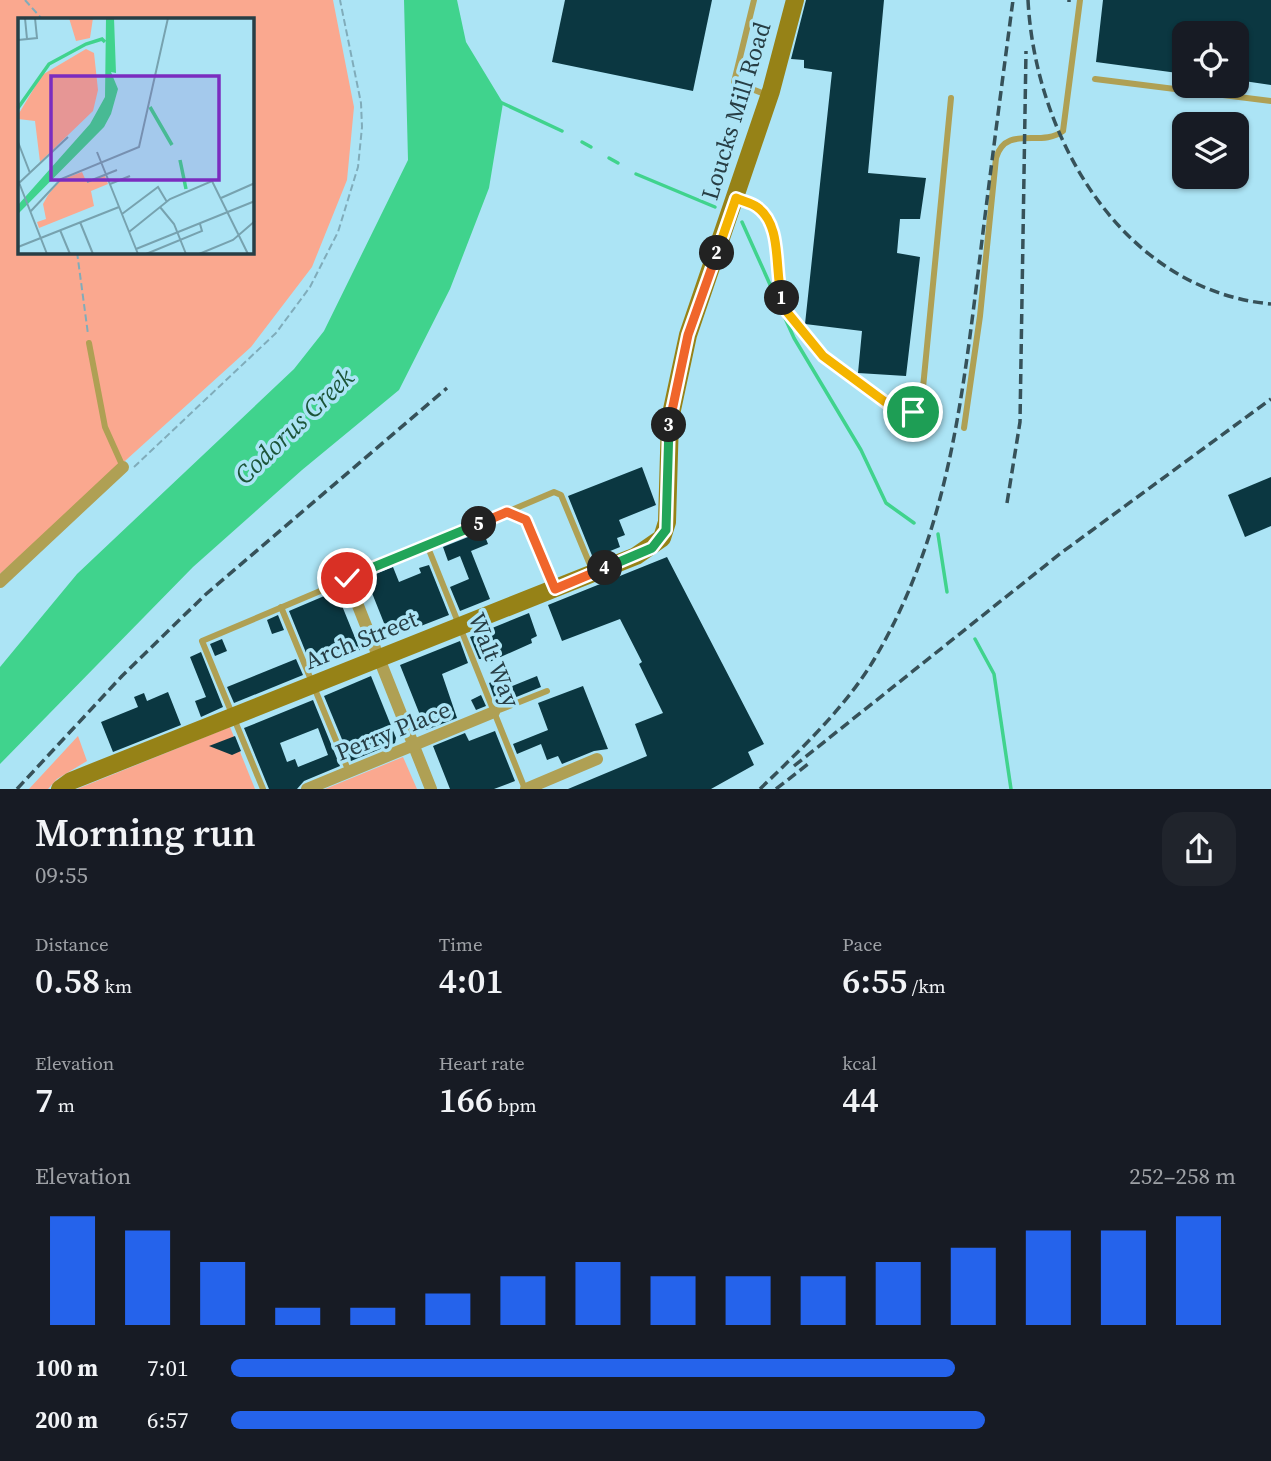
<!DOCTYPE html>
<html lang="en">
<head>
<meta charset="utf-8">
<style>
	:root { --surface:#171b24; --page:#20242c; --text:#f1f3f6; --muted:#9ea1a6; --accent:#2563eb }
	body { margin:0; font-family:"Source Serif 4",serif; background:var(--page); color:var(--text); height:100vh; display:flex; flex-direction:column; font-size:26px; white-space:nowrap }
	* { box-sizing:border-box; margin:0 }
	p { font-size:23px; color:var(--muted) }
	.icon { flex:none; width:38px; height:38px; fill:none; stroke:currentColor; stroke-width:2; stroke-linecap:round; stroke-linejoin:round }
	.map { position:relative; height:789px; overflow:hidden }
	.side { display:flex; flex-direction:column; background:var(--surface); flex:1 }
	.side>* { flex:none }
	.fabs { position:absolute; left:1172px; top:21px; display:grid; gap:14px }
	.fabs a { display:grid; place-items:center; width:77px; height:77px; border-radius:14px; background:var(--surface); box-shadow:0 2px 5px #0004; font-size:35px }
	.pin { position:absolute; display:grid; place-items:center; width:60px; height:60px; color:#fff; margin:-30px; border:4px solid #fff; border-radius:50%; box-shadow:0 2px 7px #0007 }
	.km { position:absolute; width:35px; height:35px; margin:-18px; border-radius:50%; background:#222; color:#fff; font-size:19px; line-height:35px; text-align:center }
	.round { display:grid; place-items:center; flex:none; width:74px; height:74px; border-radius:21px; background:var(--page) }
	.head { display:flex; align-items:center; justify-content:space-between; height:119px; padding:0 35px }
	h1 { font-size:38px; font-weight:600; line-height:52px }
	.figures { display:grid; grid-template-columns:repeat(3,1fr); gap:10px; height:119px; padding:7px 35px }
	.figures div { display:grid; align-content:center }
	.figures b { font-size:35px; font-weight:600 }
	.figures small { font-size:19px; font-weight:400 }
	.figures p { font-size:19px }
	.chart { height:196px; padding:14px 35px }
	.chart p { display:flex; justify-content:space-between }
	.chart svg { width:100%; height:126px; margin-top:7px; stroke:var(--accent); stroke-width:6 }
	ul { padding:0 35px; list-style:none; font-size:23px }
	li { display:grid; grid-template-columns:112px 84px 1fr; align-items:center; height:52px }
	li i { height:18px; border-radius:9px; background:var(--accent) }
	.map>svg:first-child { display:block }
	.green { fill:#faa88f; fill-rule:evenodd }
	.water { fill:#40d38d }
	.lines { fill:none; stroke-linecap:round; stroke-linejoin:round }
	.stream { stroke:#40d38d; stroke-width:3.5 }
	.building { fill:#0b3741; fill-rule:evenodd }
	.path { stroke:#80acba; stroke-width:2; stroke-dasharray:7 3.5; stroke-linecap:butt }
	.lane { stroke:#afa054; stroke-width:6 }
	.street { stroke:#afa054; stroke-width:12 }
	.secondary { stroke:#968217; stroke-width:18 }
	.rail { stroke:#365159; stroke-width:3.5; stroke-dasharray:10 5; stroke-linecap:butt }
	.split-1-casing { stroke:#fff; stroke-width:14 }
	.split-2-casing { stroke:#fff; stroke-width:14 }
	.split-3-casing { stroke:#fff; stroke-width:14 }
	.split-4-casing { stroke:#fff; stroke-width:14 }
	.split-5-casing { stroke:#fff; stroke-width:14 }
	.split-6-casing { stroke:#fff; stroke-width:14 }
	.split-1 { stroke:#f5b400; stroke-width:9 }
	.split-2 { stroke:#f5b400; stroke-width:9 }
	.split-3 { stroke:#f0652b; stroke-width:9 }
	.split-4 { stroke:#22a559; stroke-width:9 }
	.split-5 { stroke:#f0652b; stroke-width:9 }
	.split-6 { stroke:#22a559; stroke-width:9 }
	.labels { text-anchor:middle; stroke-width:7; stroke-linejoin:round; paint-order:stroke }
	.street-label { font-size:24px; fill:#273e45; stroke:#ace4f5 }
	.water-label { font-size:26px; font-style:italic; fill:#1c5438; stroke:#ace4f5 }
	.inset-river { fill:none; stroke:#40d38d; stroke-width:3.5 }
	.inset-road { fill:none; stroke:#77a2af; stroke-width:2 }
	.view { fill:#7b2cbf; fill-opacity:0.15; stroke:#7b2cbf; stroke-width:3.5 }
	.inset-edge { fill:none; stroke:#273e45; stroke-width:3.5 }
</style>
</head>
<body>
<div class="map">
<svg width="1271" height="789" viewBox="0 0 1271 789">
	<rect width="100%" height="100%" fill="#ace4f5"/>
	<g class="green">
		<path d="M0 0H333L354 107 347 180 312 267 251 347 0 574ZM19 19H252V252H19Z"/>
		<polygon points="230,727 255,789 77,789"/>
		<polygon points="78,736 87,761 57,779 48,789 29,789"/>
		<polygon points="403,757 417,789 325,789"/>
	</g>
	<polygon class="water" points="404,0 457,0 466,42 503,103 489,188 450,289 399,390 302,470 193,567 0,764 0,667 77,574 294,369 324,331 408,160"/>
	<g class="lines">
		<g class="stream">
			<polyline points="500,102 562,131"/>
			<polyline points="582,142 591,147"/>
			<polyline points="609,158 618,163"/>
			<polyline points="636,174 715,207"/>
			<polyline points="742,222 794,338 861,450 886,503 914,523"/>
			<polyline points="938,534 947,592"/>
			<polyline points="975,639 994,674 1011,789"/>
		</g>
	</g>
	<g class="building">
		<polygon points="565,0 712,0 693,91 552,62"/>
		<polygon points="806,0 884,0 868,173 926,178 920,219 900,219 897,253 920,257 906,376 858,373 862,331 805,324 832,72 804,68 804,60 791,59"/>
		<polygon points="1103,0 1271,0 1271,85 1237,80 1237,33 1185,33 1185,74 1096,62"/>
		<polygon points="642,467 656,505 619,520 625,535 617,538 620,547 593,558 568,496"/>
		<polygon points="1271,477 1271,526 1245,537 1228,495"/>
		<polygon points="483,531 488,544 471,551 490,599 460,611 450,587 469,579 460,556 448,561 443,547"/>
		<polygon points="667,557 764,744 748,752 754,765 711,789 568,789 647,756 635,724 663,713 639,664 642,662 620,619 562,641 548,605"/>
		<polygon points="429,565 449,615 390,638 366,578 393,567 399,582 421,573 419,568"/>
		<polygon points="336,591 360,650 319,664 320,667 313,670 289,611"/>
		<polygon points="529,613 537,636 531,639 532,643 485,664 483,659 479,659 470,637"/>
		<polygon points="278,615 284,630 272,634 267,620"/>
		<polygon points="222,639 227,651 215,656 210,644"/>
		<polygon points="460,641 468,663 442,674 457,718 426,730 400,665"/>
		<polygon points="201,652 223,707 201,717 195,701 206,697 190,657"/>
		<polygon points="296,659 303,675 234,703 227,687"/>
		<polygon points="371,676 396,738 395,743 351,761 324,696"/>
		<polygon points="537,676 541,687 509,700 505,689"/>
		<polygon points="498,679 503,694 494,697 489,683"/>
		<polygon points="583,686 608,749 594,751 562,764 558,756 547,760 541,744 517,754 513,744 548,730 538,703"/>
		<polygon points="168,692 181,725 113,752 101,722 138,707 134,697 144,693 147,701"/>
		<polygon points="481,695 486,706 476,710 471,700"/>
		<path d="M313 700 340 766 304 781 297 789H269L244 728ZM318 728 328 755 298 767 295 759 287 762 280 743Z"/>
		<polygon points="495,731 515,781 494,789 450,789 433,746 465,733 469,741"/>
		<polygon points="235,736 241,751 232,755 209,746"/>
	</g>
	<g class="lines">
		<g class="path">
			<polyline points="25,0 42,19"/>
			<polyline points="77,252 88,334"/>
			<polyline points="134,467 276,333 310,287 338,232 358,167 362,127 361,103 340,0"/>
		</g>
		<g class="lane">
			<polyline points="754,0 734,82 767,95"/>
			<polyline points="1095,79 1271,101"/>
			<polyline points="738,199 759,207 775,236 778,284 787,311 823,356 896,409 913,412 922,398 951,98"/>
			<polyline points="89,343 105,427 123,467"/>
			<path d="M964 428 980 316 996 158C1006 124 1041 148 1063 131L1080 0"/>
			<polyline points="507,512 528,523 554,587"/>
			<polyline points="427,545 525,789"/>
			<polyline points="281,607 349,772"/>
			<polyline points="494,712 547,691"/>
			<polyline points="263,789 202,641 554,492 561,495 593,572"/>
		</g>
		<g class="street">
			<polyline points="347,578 431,789"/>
			<polyline points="0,582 123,467"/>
			<polyline points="307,789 494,712"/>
			<polyline points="526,789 597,759"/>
		</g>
		<polyline class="secondary" points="60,789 71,781 636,556 662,538 667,522 670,419 688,335 771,91 795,0"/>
		<g class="rail">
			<path d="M1028 0C1035 137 1122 290 1271 304"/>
			<polyline points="1069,0 1069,2"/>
			<polyline points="1007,503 1020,422 1026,51"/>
			<polyline points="794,766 1061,553 1271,399"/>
			<polyline points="17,789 122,676 205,595 447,388"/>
			<path d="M760 789C801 749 846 707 875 658 946 537 961 409 978 273 989 182 1001 91 1013 0"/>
			<polyline points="776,789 808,764"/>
		</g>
	</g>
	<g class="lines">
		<defs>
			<polyline id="split-1" points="782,298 787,312 823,356 896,410 913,412"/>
			<path id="split-2" d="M717 253 736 198C742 201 752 203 757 207 783 225 774 271 782 298"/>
			<polyline id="split-3" points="669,425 688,335 717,253"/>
			<polyline id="split-4" points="605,568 652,548 666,530 669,425"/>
			<polyline id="split-5" points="479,524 507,512 526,520 555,589 605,568"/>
			<polyline id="split-6" points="347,578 479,524"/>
		</defs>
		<use href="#split-1" class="split-1-casing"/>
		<use href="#split-2" class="split-2-casing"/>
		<use href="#split-3" class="split-3-casing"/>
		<use href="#split-4" class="split-4-casing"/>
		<use href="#split-5" class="split-5-casing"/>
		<use href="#split-6" class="split-6-casing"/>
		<use href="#split-1" class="split-1"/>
		<use href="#split-2" class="split-2"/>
		<use href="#split-3" class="split-3"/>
		<use href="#split-4" class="split-4"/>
		<use href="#split-5" class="split-5"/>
		<use href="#split-6" class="split-6"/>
	</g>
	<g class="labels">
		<g class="street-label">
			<text transform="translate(736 111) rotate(-73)" y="8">Loucks Mill Road</text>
			<text transform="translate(361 640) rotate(-22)" y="8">Arch Street</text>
			<text transform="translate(494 660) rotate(68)" y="8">Walt Way</text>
			<text transform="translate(393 731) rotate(-22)" y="8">Perry Place</text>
		</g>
		<g class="water-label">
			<text transform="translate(294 426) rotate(-44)" y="9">Codorus Creek</text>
		</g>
	</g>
	<g transform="translate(18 18)">
		<rect width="236" height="236" fill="#ace4f5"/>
		<path d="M51 0H75L72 20 58 23ZM68 31 76 35 80 72 75 93 22 144 17 103 0 101V97L24 57ZM64 154 68 163 87 158 90 166 73 173 76 188 21 210 19 204 28 201 25 186 30 177 42 162Z" fill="#faa88f"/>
		<path d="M88 0H96L98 55 93 54 100 71 93 96 86 109 0 196V187L72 106 87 79Z" fill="#40d38d"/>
		<path class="inset-river" d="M132 89 154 127M0 90 31 46 68 26 84 21 87 24M162 142 168 171"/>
		<path class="inset-road" d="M7 0 9 21M0 22 19 20 17 0M0 124 12 155M79 134 120 236M0 162 29 236M69 164 99 152M1 165 50 119M92 166 112 158M203 180 237 165M142 189 156 206 168 236M12 194 43 161 121 129 150 0M104 196 140 169 149 184M62 204 75 236M42 212 52 236M111 214 152 181 194 163 230 236M0 229 101 189M118 231 237 183M128 236 184 213 182 206M181 236 215 222 237 203"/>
		<path class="view" d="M33 58H201V162H33Z"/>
		<rect width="236" height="236" class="inset-edge"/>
	</g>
</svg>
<div class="fabs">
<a><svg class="icon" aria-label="locate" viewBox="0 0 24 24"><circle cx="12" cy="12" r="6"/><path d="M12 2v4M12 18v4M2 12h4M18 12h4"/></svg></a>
<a><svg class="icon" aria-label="layers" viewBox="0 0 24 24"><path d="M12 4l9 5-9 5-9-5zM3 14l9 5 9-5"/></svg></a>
</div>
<div class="pin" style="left:913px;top:412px;background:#1e9e55"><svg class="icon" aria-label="arrive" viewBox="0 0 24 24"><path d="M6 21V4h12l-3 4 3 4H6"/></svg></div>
<div class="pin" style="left:347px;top:578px;background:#d93025"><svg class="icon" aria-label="check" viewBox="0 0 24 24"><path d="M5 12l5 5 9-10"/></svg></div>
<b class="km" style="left:782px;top:298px">1</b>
<b class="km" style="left:717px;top:253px">2</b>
<b class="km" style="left:669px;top:425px">3</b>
<b class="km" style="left:605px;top:568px">4</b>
<b class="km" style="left:479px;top:524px">5</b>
</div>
<section class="side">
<div class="head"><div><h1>Morning run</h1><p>09:55</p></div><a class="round"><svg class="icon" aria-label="share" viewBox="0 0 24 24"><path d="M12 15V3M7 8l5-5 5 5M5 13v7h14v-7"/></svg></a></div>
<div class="figures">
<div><p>Distance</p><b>0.58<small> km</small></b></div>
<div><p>Time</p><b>4:01</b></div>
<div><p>Pace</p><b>6:55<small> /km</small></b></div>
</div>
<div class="figures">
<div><p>Elevation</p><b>7<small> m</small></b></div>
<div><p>Heart rate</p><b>166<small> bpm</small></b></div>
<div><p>kcal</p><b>44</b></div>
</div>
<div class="chart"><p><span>Elevation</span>252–258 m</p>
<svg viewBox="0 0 160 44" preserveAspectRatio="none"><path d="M5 44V6M15 44V11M25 44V22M35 44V38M45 44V38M55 44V33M65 44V27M75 44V22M85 44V27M95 44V27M105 44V27M115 44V22M125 44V17M135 44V11M145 44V11M155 44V6"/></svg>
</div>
<ul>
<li><b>100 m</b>7:01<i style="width:72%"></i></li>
<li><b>200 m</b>6:57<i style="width:75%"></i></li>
</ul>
</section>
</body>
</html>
